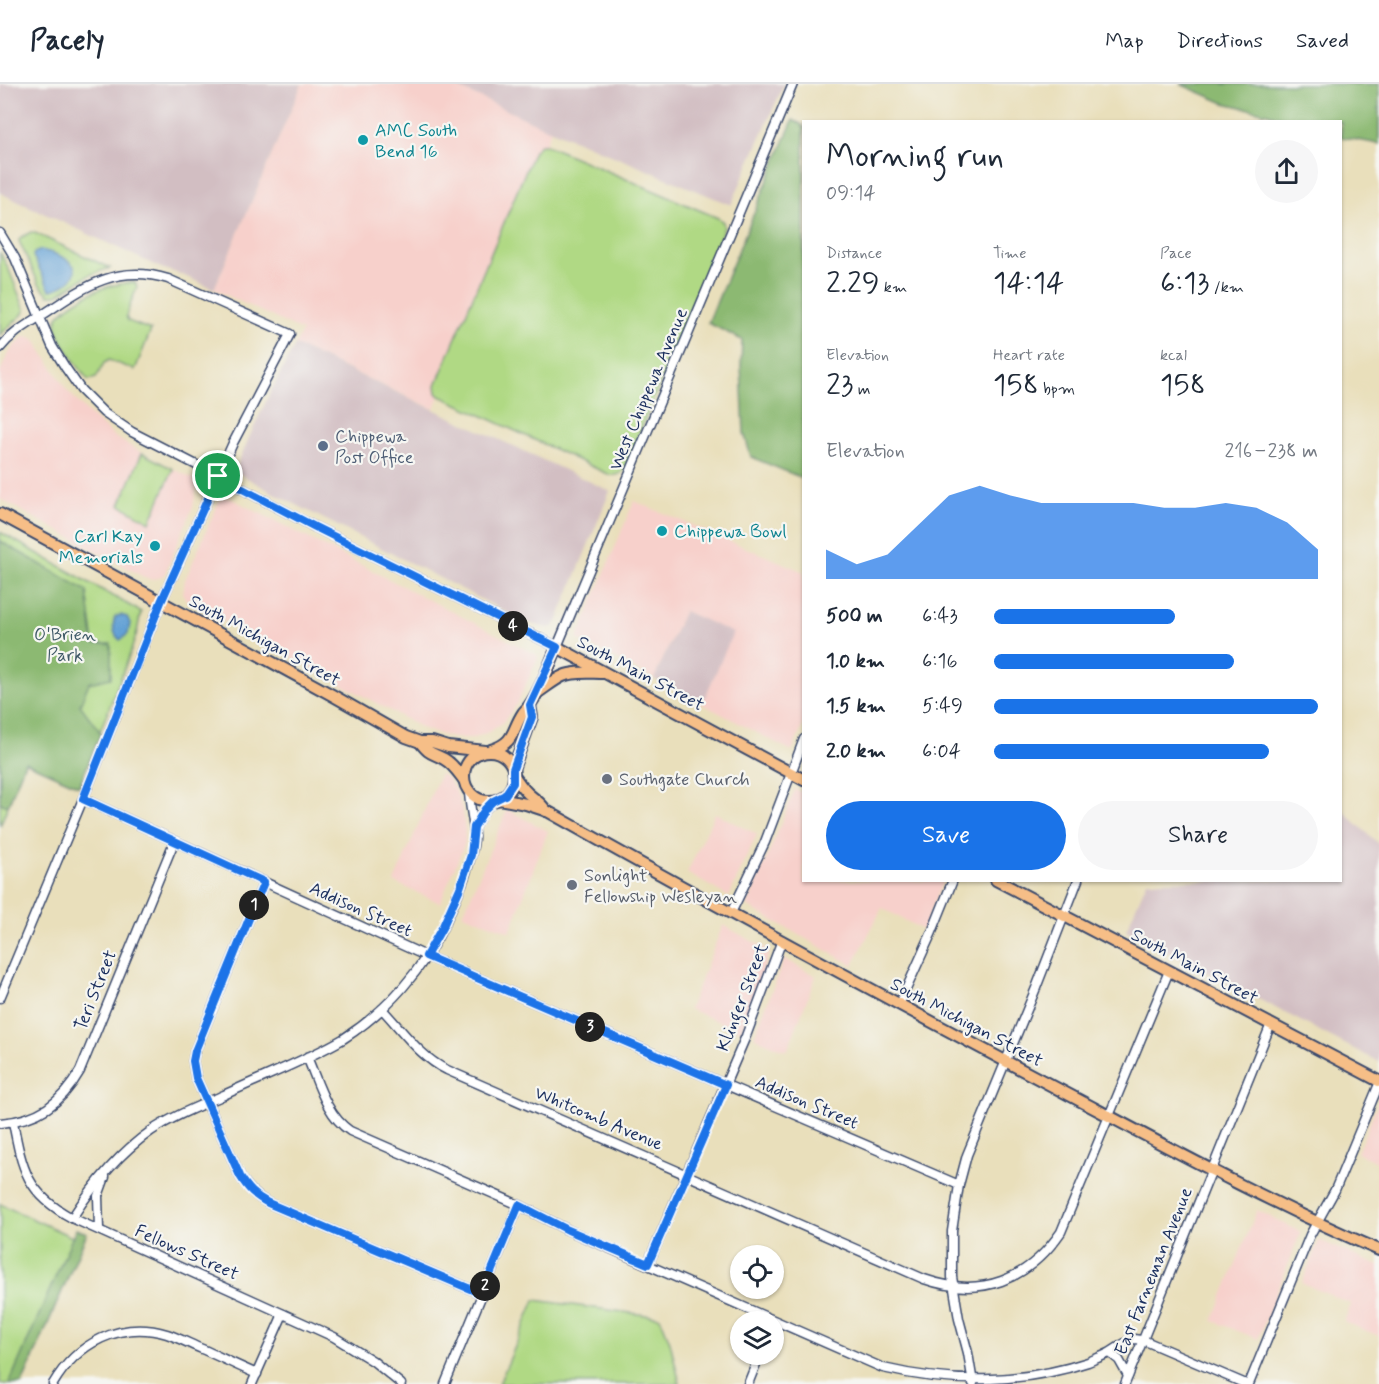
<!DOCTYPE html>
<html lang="en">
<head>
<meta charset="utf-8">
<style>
	:root { --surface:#fff; --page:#f6f6f7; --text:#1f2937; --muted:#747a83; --line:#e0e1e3; --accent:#1a73e8 }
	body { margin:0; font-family:Mynerve,sans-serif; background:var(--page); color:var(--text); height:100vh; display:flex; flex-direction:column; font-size:22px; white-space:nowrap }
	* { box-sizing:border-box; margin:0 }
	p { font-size:20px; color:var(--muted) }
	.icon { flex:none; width:33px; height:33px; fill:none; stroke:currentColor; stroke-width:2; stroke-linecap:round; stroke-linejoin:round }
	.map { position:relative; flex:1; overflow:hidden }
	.panel { position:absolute; left:802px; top:36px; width:540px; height:762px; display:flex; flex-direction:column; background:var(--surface); border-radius:0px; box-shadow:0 2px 4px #0004 }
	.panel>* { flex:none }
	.fabs { position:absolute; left:730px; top:1161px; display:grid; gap:12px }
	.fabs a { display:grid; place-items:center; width:54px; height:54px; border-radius:50%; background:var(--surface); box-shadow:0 2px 4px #0004; font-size:30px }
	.pin { position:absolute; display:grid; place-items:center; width:51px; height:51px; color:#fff; margin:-26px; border:3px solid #fff; border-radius:50%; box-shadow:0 2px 6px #0007 }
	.km { position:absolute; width:30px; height:30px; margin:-15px; border-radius:50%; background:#222; color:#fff; font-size:16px; line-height:30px; text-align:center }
	.round { display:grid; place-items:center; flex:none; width:63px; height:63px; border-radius:32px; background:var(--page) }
	.head { display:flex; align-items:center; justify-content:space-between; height:102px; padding:0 24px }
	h1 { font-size:33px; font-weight:600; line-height:45px }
	.metrics { display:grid; grid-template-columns:repeat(3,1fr); gap:9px; height:102px; padding:6px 24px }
	.metrics div { display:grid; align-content:center }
	.metrics b { font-size:30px; font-weight:600 }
	.metrics small { font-size:16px; font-weight:400 }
	.metrics p { font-size:16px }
	.chart { height:168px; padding:12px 24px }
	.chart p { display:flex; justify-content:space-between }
	.chart svg { width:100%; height:108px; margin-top:6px; fill:var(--accent); opacity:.7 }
	.action { display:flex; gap:12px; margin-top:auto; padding:12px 24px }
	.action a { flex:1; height:69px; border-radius:36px; background:var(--accent); color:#fff; font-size:24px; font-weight:600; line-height:69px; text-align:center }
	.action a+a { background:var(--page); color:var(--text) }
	ul { padding:0 24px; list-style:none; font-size:20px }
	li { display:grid; grid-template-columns:96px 72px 1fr; align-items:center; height:45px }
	li i { height:15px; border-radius:8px; background:var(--accent) }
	header { display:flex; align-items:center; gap:36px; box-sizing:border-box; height:84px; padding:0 30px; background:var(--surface); border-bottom:2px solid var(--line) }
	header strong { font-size:28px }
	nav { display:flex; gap:33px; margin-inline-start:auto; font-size:21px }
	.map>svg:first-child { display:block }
	.built { fill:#f7d0cb }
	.industrial { fill:#d2bec2 }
	.green { fill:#b0d984; stroke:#668471; stroke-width:1.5 }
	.forest { fill:#8cb972; stroke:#547468; stroke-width:1.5 }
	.water { fill:#64a1d5; stroke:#40689a; stroke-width:1.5 }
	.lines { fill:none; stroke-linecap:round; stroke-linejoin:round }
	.minor-casing { stroke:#3a496c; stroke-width:11 }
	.major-casing { stroke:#3a496c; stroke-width:14 }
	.minor { stroke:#fff; stroke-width:8 }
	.major { stroke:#f6be87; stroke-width:10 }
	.route-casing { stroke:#fff; stroke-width:12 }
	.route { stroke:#1a73e8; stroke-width:8 }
	.culture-dot { fill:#0f9aa8; stroke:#f6f6f2; stroke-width:2 }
	.service-dot { fill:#5c6f8a; stroke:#f6f6f2; stroke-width:2 }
	.worship-dot { fill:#6b7280; stroke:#f6f6f2; stroke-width:2 }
	.labels { text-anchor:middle; stroke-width:4.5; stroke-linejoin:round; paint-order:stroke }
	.culture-label { font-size:18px; fill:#0d838f; stroke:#f6f6f2; text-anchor:start }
	.street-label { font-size:18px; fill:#1b2f5e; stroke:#f6f6f2 }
	.service-label { font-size:18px; fill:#4e5e75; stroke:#f6f6f2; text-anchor:start }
	.park-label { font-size:18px; fill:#405a68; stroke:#f6f6f2 }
	.worship-label { font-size:18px; fill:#5b616d; stroke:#f6f6f2; text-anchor:start }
</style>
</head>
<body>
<header>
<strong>Pacely</strong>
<nav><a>Map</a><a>Directions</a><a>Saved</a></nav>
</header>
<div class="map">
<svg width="1379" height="1300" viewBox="0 0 1379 1300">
	<rect width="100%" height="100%" fill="#f6f6f2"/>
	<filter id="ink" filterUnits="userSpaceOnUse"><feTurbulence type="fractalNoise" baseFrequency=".0167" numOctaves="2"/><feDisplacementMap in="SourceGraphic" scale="12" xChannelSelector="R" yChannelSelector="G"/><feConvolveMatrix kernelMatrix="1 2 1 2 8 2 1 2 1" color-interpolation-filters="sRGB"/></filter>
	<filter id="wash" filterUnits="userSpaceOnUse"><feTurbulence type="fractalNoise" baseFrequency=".008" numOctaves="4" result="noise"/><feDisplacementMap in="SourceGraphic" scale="24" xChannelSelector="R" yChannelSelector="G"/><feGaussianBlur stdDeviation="1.35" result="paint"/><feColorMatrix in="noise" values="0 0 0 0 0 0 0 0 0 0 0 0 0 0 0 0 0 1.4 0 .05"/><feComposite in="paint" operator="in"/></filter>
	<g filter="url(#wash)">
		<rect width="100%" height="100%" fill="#e9dfbb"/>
		<g class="built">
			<polygon points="302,0 450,0 551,46 434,325 295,261 302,247 214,205"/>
			<polygon points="27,252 33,254 36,257 66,305 86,327 115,353 142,369 120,422 150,437 173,385 198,397 193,423 165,489 162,493 152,496 144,493 0,415 0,288 7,272 14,262 21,255"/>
			<polygon points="224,413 230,414 537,571 538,574 518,618 511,628 502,639 491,647 474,654 453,654 426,646 186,516 183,510 185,496 219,417"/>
			<polygon points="634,417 804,488 804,639 792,667 702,620 732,549 684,527 654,595 577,555"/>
			<polygon points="440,690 448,694 458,712 463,729 465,745 465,759 440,819 394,798"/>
			<polygon points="795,705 804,710 804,796 943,797 923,846 882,824 853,881 747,822"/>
			<polygon points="507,726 508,726 548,747 510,848 463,830"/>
			<polygon points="715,729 757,750 729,813 687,789"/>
			<polygon points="723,841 770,867 741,947 689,925"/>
			<polygon points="784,875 816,892 787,967 754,953"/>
			<polygon points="1379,1016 1379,1079 1357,1069"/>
			<polygon points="1257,1126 1301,1148 1258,1255 1213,1237"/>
			<polygon points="1319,1156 1379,1182 1379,1252 1344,1238 1351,1220 1302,1199"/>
		</g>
		<g class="industrial">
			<polygon points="0,0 302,0 214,205 180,190 161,184 0,109"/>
			<polygon points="450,0 784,0 731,121 539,41"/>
			<polygon points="295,261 610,407 557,538 553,543 549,544 543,543 528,539 277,411 238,389 237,381 248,356 267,315"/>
			<polygon points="684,527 733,549 702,620 654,595"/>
			<polygon points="1341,725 1379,760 1379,978 1126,846 1147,797 1341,796"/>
		</g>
		<g class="green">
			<path d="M540 61H546L718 134 723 138 724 144 624 386C620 391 616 392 610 391L440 312 437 309 436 301 534 67Z"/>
			<polygon points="31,148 35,149 110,184 89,191 57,211 49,211 39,200 19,157 20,154"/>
			<polygon points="0,168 9,186 25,226 22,231 0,251"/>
			<path d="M135 198 137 203 126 232 128 237 151 246 135 286 109 276 104 279 96 294 88 296C79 284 57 255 56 240 56 225 95 206 107 203 117 200 126 199 135 198Z"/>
			<polygon points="142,369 173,385 150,438 120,421"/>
			<polygon points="0,448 141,528 137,548 130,570 79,702 25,678 0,742"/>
			<polygon points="0,1120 83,1158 22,1300 0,1300"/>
			<polygon points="535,1216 660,1233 670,1258 680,1300 499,1300"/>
		</g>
		<g class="forest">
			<polygon points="1180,0 1379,0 1379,60 1341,53 1341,38 1293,37 1267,29 1224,19"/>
			<polygon points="793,36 801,40 804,44 804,395 751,373 744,349 741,282 742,256 708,239"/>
			<polygon points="0,457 87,507 94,560 111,560 111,594 89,599 80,621 101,649 79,702 25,678 8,722 0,719"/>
			<polygon points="76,1145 87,1149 22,1300 9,1300"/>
		</g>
		<g class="water">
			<path d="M41 166C55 169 90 180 68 198 62 202 57 206 50 206L33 172 34 169Z"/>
			<path d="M121 531 127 533 130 539 128 550 120 556C113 550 112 541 115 533Z"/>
		</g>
	</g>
	<g filter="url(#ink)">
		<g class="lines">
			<defs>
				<g id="minor">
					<polyline points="0,149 15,174 52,262 65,283 81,306 104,329 132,348 218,392 311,441 557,563 793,0"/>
					<path d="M0 264C12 249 27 241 44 230 84 203 117 179 168 195L290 250 233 359 161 518 83 715 0 914"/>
					<polyline points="83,715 426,872 959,1101"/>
					<polyline points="474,743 485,725 493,717"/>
					<path d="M264 798 195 967 193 977 196 994 240 1092C248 1104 255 1112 268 1119L482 1210"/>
					<polyline points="731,829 765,758 804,655"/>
					<polyline points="899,921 932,848 953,796"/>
					<path d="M382 925C402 946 420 973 447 986L924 1195C981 1215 1028 1196 1061 1148L1169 887"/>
					<path d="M307 973C318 998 326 1031 350 1047L519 1121 568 1146 883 1284C950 1300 1022 1300 1088 1278 1095 1275 1103 1272 1109 1269 1117 1265 1125 1257 1134 1255 1135 1255 1141 1256 1143 1256L1246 1300"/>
					<path d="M13 1038C22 1085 27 1110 72 1134L334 1253 373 1277 401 1300"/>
					<path d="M0 1039C38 1036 61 1020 80 987L174 758"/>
					<path d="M72 1134C93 1101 118 1070 151 1047 173 1032 199 1022 224 1011 262 993 307 976 343 955 387 927 424 885 446 837 457 812 471 783 474 755 475 739 469 723 469 706"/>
					<polyline points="99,1145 98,1112 105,1093"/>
					<polyline points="648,1180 746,952 782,856"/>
					<polyline points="1110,1269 1119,1276 1128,1292"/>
					<polyline points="973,1299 968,1269 959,1235 952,1193 952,1147 959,1101 967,1071 1036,904 1078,796"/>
					<path d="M53 1300C77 1259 120 1236 167 1250 179 1254 190 1260 202 1265 220 1273 238 1282 257 1290"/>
					<polyline points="252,1300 283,1230"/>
					<polyline points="445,1300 519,1121"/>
					<polyline points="748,1300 760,1270"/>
					<polyline points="1125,1300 1271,940"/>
					<polyline points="1249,1300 1310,1151 1335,1106 1379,1000"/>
				</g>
				<g id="major">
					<polyline points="0,430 332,611 406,653 420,658 432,658 448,663 485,667"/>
					<path d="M537 609C546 603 554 596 563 592 575 587 590 589 603 589"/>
					<path d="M420 658C430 671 431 668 444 675 453 680 458 688 464 696"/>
					<path d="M491 666C516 658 511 647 523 629 524 627 527 625 529 622 541 606 549 582 557 563L804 696"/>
					<circle cx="489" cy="692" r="25"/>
					<polyline points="513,685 532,633 530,621"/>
					<path d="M514 692C519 699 524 707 531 712 537 717 542 720 546 727"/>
					<path d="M499 715 526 720 547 727C710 819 875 908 1041 996 1153 1055 1263 1116 1379 1166"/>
					<polyline points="996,796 1379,997"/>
				</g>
			</defs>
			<use href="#minor" class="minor-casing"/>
			<use href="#major" class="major-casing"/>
			<use href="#minor" class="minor"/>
			<use href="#major" class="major"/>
		</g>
	</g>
	<g class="lines" filter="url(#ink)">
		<defs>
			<path id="route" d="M218 392 315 443 557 563 530 621 532 633 513 685V699L505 711 493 717 485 725 474 743 471 771 460 804 443 842 426 872 726 1001 648 1180 568 1146 519 1121 482 1210 268 1119C255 1112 248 1105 240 1092L196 994 193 977 195 967 264 798 83 715 161 518Z"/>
		</defs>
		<use href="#route" class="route-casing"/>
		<use href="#route" class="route"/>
	</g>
	<g class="culture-dot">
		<circle cx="363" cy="56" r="6"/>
		<circle cx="662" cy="447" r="6"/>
		<circle cx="155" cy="462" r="6"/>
	</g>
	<circle class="service-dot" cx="323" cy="362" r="6"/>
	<g class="worship-dot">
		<circle cx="607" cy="695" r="6"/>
		<circle cx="572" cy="801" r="6"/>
	</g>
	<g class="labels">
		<g class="culture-label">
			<text x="375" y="52">AMC South<tspan x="375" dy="21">Bend 16</tspan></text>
			<text x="674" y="453">Chippewa Bowl</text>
			<text x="143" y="458" text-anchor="end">Carl Kay<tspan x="143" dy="21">Memorials</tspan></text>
		</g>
		<g class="street-label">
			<text transform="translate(648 305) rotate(-67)" y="6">West Chippewa Avenue</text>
			<text transform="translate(265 556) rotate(29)" y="6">South Michigan Street</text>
			<text transform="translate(641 589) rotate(28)" y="6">South Main Street</text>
			<text transform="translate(361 825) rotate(24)" y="6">Addison Street</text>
			<text transform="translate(1195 882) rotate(28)" y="6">South Main Street</text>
			<text transform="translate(95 906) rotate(-68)" y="6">Teri Street</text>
			<text transform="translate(742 913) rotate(-69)" y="6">Klinger Street</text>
			<text transform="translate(967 938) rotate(28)" y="6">South Michigan Street</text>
			<text transform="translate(807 1018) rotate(23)" y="6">Addison Street</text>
			<text transform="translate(599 1034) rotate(23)" y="6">Whitcomb Avenue</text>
			<text transform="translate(187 1168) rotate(24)" y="6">Fellows Street</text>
			<text transform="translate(1153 1187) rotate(-68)" y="6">East Farneman Avenue</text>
		</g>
		<g class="service-label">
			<text x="335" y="358">Chippewa<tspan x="335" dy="21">Post Office</tspan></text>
		</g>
		<g class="park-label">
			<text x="65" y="556">O'Brien<tspan x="65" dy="21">Park</tspan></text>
		</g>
		<g class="worship-label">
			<text x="619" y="701">Southgate Church</text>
			<text x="584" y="797">Sonlight<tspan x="584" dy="21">Fellowship Wesleyan</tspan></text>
		</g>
	</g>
</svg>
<div class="fabs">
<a><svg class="icon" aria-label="locate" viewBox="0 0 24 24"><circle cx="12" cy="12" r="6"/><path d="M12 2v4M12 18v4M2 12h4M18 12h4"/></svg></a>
<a><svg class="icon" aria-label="layers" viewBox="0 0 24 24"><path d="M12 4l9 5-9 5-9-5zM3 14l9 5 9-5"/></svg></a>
</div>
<div class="pin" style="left:218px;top:392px;background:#1e9e55"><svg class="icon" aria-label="arrive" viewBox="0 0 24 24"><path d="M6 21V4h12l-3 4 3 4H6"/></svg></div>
<b class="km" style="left:254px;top:821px">1</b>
<b class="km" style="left:485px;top:1202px">2</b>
<b class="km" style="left:590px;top:943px">3</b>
<b class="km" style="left:513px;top:542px">4</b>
<section class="panel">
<div class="head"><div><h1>Morning run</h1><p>09:14</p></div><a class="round"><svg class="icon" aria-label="share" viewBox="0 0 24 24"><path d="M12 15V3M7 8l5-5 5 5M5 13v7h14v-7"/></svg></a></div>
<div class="metrics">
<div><p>Distance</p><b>2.29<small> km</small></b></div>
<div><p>Time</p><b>14:14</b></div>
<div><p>Pace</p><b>6:13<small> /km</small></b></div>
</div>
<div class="metrics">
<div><p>Elevation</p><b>23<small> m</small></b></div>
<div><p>Heart rate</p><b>158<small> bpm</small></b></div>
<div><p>kcal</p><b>158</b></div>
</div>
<div class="chart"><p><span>Elevation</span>216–238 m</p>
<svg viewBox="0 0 160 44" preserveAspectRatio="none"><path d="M0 44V32L10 38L20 34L30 22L40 10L50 6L60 10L70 13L80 13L90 13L100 13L110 15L120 15L130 13L140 15L150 21L160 32V44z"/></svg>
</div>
<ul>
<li><b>500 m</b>6:43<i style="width:56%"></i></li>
<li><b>1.0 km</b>6:16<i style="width:74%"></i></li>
<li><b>1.5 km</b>5:49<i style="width:100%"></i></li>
<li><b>2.0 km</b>6:04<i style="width:85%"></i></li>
</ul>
<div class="action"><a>Save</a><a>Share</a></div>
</section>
</div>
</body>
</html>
